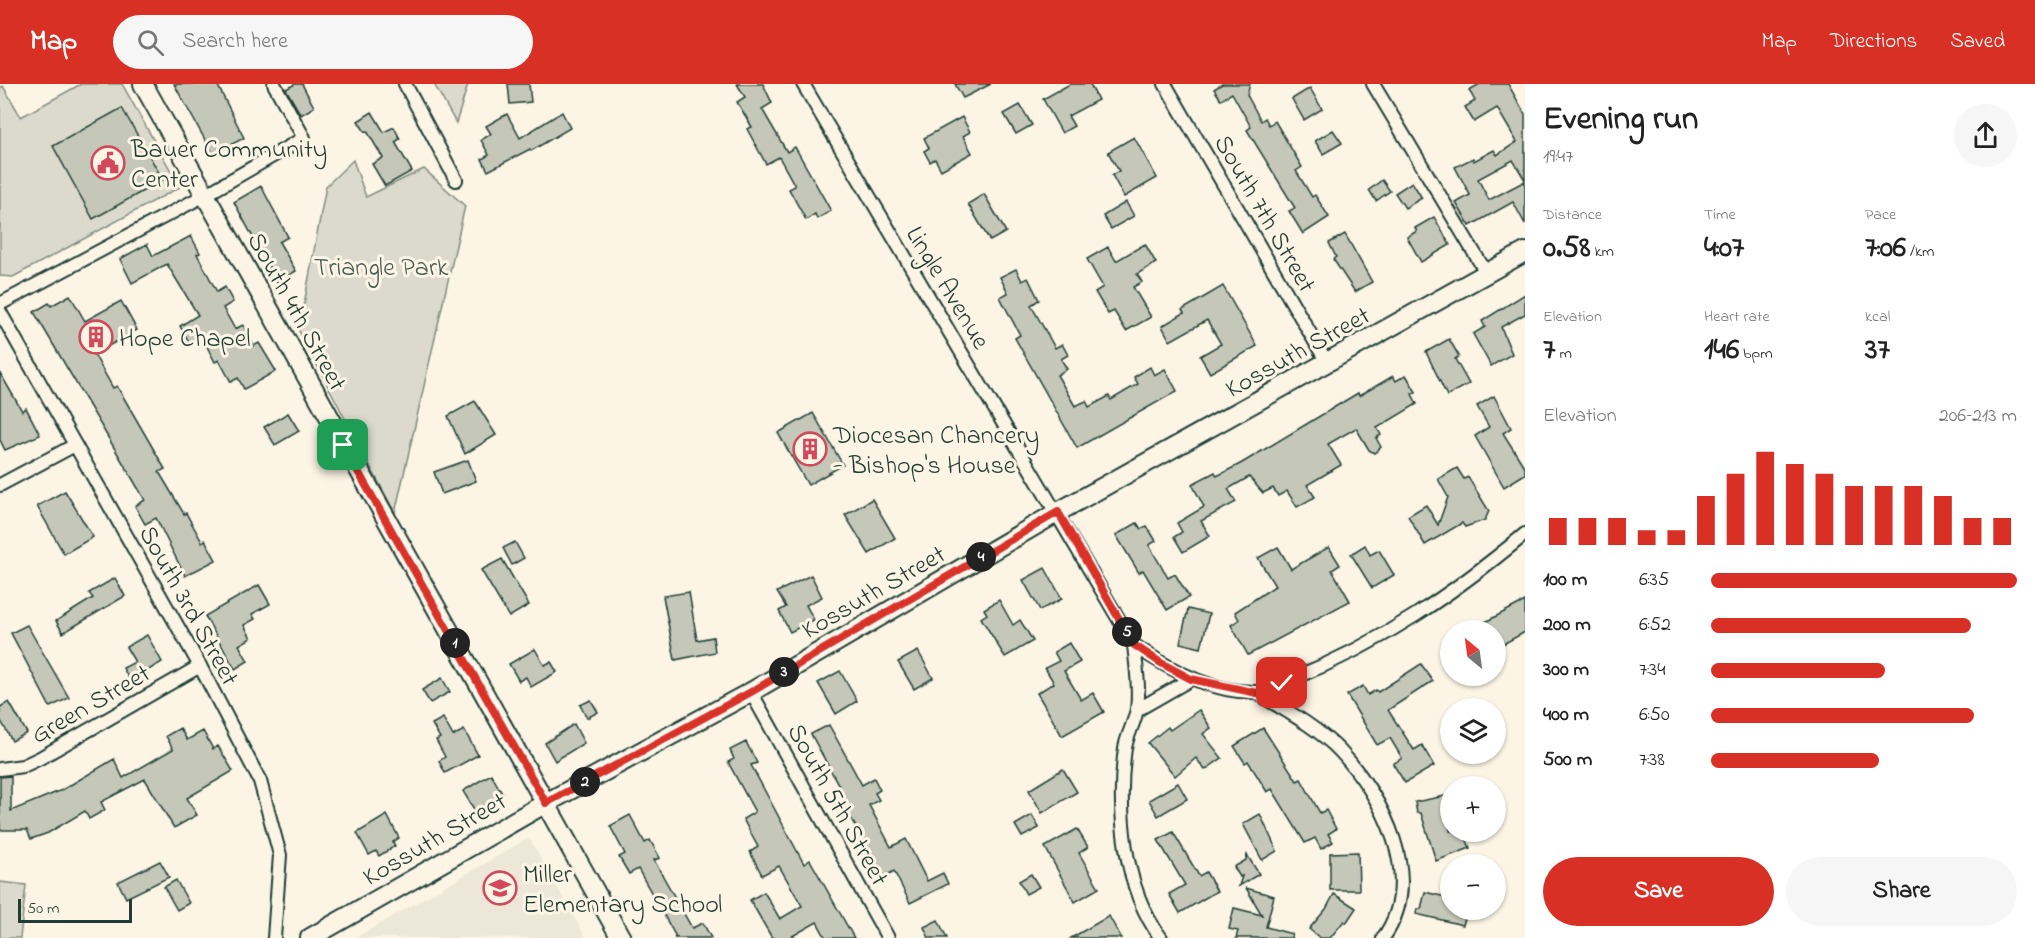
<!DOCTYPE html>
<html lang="en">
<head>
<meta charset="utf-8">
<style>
	:root { --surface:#fff; --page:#f6f6f6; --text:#222; --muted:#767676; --accent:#d93025 }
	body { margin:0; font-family:"Indie Flower",sans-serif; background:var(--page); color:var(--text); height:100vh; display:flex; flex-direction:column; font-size:22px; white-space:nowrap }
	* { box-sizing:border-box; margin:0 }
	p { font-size:20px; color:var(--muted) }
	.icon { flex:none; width:33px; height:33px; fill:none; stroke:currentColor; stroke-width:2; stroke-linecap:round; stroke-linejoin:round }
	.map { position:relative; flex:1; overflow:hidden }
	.details { display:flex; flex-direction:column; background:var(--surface); width:510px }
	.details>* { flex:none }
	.needle { width:39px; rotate:331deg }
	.tools { position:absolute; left:1440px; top:536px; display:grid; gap:12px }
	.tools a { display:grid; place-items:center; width:66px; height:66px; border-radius:50%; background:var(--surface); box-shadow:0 2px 4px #0004; font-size:30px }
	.scale { position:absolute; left:18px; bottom:15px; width:114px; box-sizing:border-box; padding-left:6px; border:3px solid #1f3d34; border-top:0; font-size:16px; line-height:21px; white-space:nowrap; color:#1f3d34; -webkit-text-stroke:4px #fcf5e5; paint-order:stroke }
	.pin { position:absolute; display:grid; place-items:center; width:51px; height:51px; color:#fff; margin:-26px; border-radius:12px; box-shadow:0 3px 9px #0006 }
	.km { position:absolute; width:30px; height:30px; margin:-15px; border-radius:50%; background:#222; color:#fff; font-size:16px; line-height:30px; text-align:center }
	.round { display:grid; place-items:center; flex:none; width:63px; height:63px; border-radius:32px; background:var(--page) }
	.summary { display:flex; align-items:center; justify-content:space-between; height:102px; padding:0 18px }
	h1 { font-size:33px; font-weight:700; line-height:45px }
	.figures { display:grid; grid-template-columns:repeat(3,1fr); gap:9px; height:102px; padding:6px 18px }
	.figures div { display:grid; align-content:center }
	.figures b { font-size:30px; font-weight:700 }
	.figures small { font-size:16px; font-weight:400 }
	.figures p { font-size:16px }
	.chart { height:168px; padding:12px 18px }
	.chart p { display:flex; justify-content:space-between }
	.chart svg { width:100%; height:108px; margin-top:6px; stroke:var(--accent); stroke-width:6 }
	.action { display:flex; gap:12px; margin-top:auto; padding:12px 18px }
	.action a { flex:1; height:69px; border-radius:36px; background:var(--accent); color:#fff; font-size:24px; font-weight:700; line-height:69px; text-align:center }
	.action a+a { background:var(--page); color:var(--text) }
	ul { padding:0 18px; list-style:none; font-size:20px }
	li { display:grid; grid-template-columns:96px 72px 1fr; align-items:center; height:45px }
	li i { height:15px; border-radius:8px; background:var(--accent) }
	header { display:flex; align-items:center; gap:36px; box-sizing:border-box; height:84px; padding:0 30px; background:var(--accent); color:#fff }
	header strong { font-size:28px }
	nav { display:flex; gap:33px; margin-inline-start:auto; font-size:21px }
	.search { width:420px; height:54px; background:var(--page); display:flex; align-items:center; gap:15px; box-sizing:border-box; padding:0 21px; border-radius:33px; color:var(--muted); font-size:22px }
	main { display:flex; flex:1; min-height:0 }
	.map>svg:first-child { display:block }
	.built { fill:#ece7d8 }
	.green { fill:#dcdacc; stroke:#7e8c80; stroke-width:1.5 }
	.building { fill:#c5c7b9; stroke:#1f3d34; stroke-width:1.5 }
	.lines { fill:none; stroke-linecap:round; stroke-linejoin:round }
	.street-casing { stroke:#1f3d34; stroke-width:16 }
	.secondary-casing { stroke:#1f3d34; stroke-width:22 }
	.street { stroke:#fcf5e5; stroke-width:12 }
	.secondary { stroke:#fcf5e5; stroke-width:18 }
	.route-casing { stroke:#fff; stroke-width:12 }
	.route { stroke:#d93025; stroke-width:8 }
	.labels { text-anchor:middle; stroke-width:6; stroke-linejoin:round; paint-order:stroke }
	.poi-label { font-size:26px; fill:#1f3d34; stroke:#fcf5e5; text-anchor:start }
	.street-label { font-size:26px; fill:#1f3d34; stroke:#fcf5e5 }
	.park-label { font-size:26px; fill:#455c52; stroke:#fcf5e5 }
</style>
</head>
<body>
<header>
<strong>Map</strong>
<div class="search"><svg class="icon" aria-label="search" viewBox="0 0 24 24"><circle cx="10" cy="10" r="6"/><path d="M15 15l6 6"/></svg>Search here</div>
<nav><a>Map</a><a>Directions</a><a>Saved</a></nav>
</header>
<main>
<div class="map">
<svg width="1525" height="854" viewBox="0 0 1525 854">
	<rect width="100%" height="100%" fill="#fcf5e5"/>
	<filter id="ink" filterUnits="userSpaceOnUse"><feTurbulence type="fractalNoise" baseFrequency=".0167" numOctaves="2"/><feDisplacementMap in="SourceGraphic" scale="12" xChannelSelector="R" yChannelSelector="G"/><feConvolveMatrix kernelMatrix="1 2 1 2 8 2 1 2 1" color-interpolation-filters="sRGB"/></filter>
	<g filter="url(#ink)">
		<polygon class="built" points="529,754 586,854 355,854"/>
		<g class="green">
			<polygon points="81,0 122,0 180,103 13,193 0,192 0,4 3,2 21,33"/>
			<polygon points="434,0 468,0 456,39"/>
			<polygon points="353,76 366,113 424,85 465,122 395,429 299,247 326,102"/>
			<polygon points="0,798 26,801 20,854 0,854"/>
		</g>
		<g class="building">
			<polygon points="174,0 217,0 244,54 213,70"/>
			<polygon points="295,0 302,0 314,23 301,31 286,5"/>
			<polygon points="508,0 529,0 531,18 510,20"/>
			<polygon points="737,0 763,0 772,19 762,25 787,68 795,63 831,127 817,135 815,130 806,136 789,105 795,102 779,73 766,80 747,45 752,43 737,18 745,13"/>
			<polygon points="955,0 991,0 963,14"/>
			<polygon points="1070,0 1090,0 1098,16 1068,32 1074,42 1062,49 1043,15"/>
			<polygon points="1222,0 1250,0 1247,11 1261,37 1265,34 1269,41 1275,37 1302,83 1296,87 1312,113 1315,111 1329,133 1303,150 1289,127 1295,124 1247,46 1251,43 1232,9 1221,16 1214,5"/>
			<polygon points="1480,0 1508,0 1525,30 1525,96 1513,76 1478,95 1489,116 1525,97 1525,140 1513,118 1470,142 1456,119 1470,111 1455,83 1473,74 1474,77 1494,66 1497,71 1517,58 1497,24 1474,38 1465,23 1475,17 1469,6"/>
			<polygon points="1310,4 1322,25 1304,36 1292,15"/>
			<polygon points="1020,21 1032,41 1016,50 1004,30"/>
			<polygon points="122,24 163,96 93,135 53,62"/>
			<polygon points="372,28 384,48 394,43 400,55 395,58 412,87 385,102 372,80 383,74 367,47 365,48 358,37"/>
			<polygon points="562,28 570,44 531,67 530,65 488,87 482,75 489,71 481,56 491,50 486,42 507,30 520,54"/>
			<polygon points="962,33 970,48 963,52 972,69 941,86 935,75 930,78 924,67 929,64 924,54"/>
			<polygon points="1333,46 1342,59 1323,70 1315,57"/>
			<polygon points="1134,53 1157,94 1124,113 1112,91 1119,87 1108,68"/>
			<polygon points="1382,96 1390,107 1376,117 1369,106"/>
			<polygon points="1412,98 1422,114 1405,124 1395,109"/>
			<polygon points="261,102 288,153 279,158 296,187 277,198 234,118"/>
			<polygon points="984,110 1006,148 990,157 968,120"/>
			<polygon points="1126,118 1134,132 1111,145 1103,132"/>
			<polygon points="1434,133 1450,161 1421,178 1407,153 1417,147 1415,144"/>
			<polygon points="1345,150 1372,198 1355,208 1333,175 1336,173 1329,159"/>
			<polygon points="191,152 200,169 197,170 217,208 225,203 233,218 223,224 235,245 243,241 254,262 259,259 276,287 244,305 238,294 231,298 219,276 215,278 201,251 189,258 180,242 198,231 167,180 132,199 120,175 147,160 153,172"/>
			<polygon points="1145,160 1156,179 1137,190 1142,198 1133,203 1151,233 1126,247 1114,227 1108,230 1095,208 1103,203 1087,175 1108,163 1116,177"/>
			<polygon points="1016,185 1022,197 1028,194 1039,216 1031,221 1055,264 1062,260 1068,271 1061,275 1067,285 1057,291 1075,322 1086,317 1089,323 1109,312 1111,316 1138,300 1134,293 1150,283 1154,291 1165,285 1177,307 1077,364 1015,254 1020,251 1000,213 1008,209 1000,193"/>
			<polygon points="1223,202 1257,262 1210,289 1200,272 1221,260 1207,236 1170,257 1162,242 1184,229 1182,226"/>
			<polygon points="1525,210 1525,230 1501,243 1512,270 1491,282 1473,250 1485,243 1482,237"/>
			<polygon points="70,211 85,237 121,217 137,246 94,270 113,304 117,302 165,385 159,388 184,430 186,429 202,458 205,456 216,476 185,492 156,434 145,440 135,422 145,416 34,228 49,219 51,222"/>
			<polygon points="1449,255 1459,272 1455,275 1469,300 1447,312 1426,268"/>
			<polygon points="0,289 22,327 26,324 40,351 5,366 0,356"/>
			<polygon points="1406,291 1416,308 1412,310 1417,320 1377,344 1381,351 1376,354 1381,363 1377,367 1374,369 1369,366 1356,344 1328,360 1341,381 1307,401 1315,413 1297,423 1287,407 1278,412 1273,404 1263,409 1249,393 1228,405 1236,418 1201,437 1210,452 1183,468 1174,453 1182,448 1177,439 1204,423 1192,400 1215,388 1217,392 1242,379 1358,309 1359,312 1393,292 1396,297"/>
			<polygon points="1494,312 1511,344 1503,349 1525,384 1525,390 1504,403 1475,352 1489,343 1477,322"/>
			<polygon points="475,317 496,351 465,370 448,332"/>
			<polygon points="288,329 299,347 275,361 264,343"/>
			<polygon points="813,329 843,381 808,401 778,349"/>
			<polygon points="468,376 476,397 442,410 434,388"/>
			<polygon points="1457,384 1464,395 1468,393 1489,427 1485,436 1465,443 1462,439 1425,461 1408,432 1426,421 1438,441 1448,413 1438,395"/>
			<polygon points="65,407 93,453 64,470 37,422"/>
			<polygon points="872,415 895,454 869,470 845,431"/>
			<polygon points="1137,439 1141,445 1147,442 1156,457 1149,461 1168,494 1175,490 1189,513 1167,526 1143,486 1139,489 1116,451"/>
			<polygon points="515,458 524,474 512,481 503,464"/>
			<polygon points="1365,461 1370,471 1379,466 1394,491 1372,504 1351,470"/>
			<polygon points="1278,463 1291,485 1329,463 1340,481 1332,486 1350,517 1248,571 1231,541 1239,536 1235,528 1275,502 1258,474"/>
			<polygon points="502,475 529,521 509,533 481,486"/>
			<polygon points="1045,484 1062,515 1040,526 1023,496"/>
			<polygon points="811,491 822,513 806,521 814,536 790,548 779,527 786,523 777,508"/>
			<polygon points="115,494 125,512 63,549 56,537 93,514 89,509"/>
			<polygon points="259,501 270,520 252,530 255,535 244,541 251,554 239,561 248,577 235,585 205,532"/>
			<polygon points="689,508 697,556 713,553 715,568 675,576 663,512"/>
			<polygon points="999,516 1013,541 1020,536 1033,557 1005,573 981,534 987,530 984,525"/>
			<polygon points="1525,517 1525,548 1496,564 1496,546 1470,546"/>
			<polygon points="1188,525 1209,530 1201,564 1180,559"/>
			<polygon points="27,541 69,614 50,623 11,549"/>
			<polygon points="147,551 162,578 130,597 123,584 135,578 126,563"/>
			<polygon points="1069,559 1080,578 1064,587 1081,616 1093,609 1104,628 1062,652 1037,609 1054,599 1045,584 1059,577 1054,568"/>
			<polygon points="535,565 544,581 551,578 557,588 531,603 526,593 519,597 509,580"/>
			<polygon points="918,567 933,594 914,605 898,578"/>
			<polygon points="1421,580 1433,597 1388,626 1414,666 1422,661 1434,682 1405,699 1393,680 1402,674 1390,654 1377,661 1347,611 1363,602 1368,611 1376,606 1378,608"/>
			<polygon points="840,587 857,617 836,630 818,599"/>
			<polygon points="442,594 450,608 430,619 422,606"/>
			<polygon points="591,616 598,628 587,634 580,621"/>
			<polygon points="9,618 27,649 12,657 0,635 0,623"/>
			<polygon points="1199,626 1211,644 1203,650 1222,674 1205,686 1196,674 1175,692 1148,659 1168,643 1170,646"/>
			<polygon points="443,634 453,652 464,646 478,671 445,689 439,677 445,673 436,656 440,654 432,640"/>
			<polygon points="574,640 584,659 555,677 545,659"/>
			<polygon points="829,641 862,701 874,694 880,706 875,709 879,716 869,721 891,763 906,755 927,797 943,789 948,800 910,819 894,787 884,793 865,760 861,762 853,747 857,745 840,716 845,713 811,650"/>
			<polygon points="180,644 187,656 203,647 213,665 218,662 233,687 187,714 197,731 174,744 145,695 101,718 105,726 89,735 85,727 48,749 31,755 27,746 0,746 0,693 11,692 11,727 62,706 114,675 123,694 173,665 166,652"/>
			<polygon points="1263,644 1297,697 1301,695 1320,729 1326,726 1336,745 1328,750 1333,758 1321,765 1315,754 1305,759 1272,705 1267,708 1248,677 1245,679 1234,662"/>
			<polygon points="746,658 757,679 751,681 804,780 810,776 854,854 826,854 817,838 789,854 772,854 750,816 764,808 780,835 802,822 779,782 762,791 750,768 758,763 743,735 755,728 728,678 734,675 730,666"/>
			<polygon points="1063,685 1077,708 1042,729 1029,706"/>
			<polygon points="491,690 503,711 475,727 463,707"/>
			<polygon points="1178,699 1187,715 1158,732 1149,716"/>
			<polygon points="1450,711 1450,747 1463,747 1470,764 1436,777 1421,729 1417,729 1415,718"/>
			<polygon points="1260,730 1277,767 1262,776 1243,740"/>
			<polygon points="387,731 399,754 393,758 395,762 379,772 376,767 369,771 357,749"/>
			<polygon points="630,731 645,759 650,756 660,774 654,776 692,844 703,839 711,854 674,854 676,853 638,785 629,790 619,773 625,770 610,742"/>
			<polygon points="1032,731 1039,744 1022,753 1015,741"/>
			<polygon points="1077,745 1088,763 1079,769 1099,804 1075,818 1045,763"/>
			<polygon points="1173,748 1199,792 1206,788 1217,807 1180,829 1169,810 1185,801 1158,756"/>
			<polygon points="1358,768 1359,806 1330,806 1330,769"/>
			<polygon points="1247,771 1259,790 1239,802 1242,792 1240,793 1234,783 1246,776"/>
			<polygon points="160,777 169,793 126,814 118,798"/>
			<polygon points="1031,790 1039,803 1026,810 1019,797"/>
			<polygon points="176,796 189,819 177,826 164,803"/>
			<polygon points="1246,804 1274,812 1266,843 1292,850 1291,854 1236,854 1238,847 1229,845 1234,824 1262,831"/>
			<polygon points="1425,808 1450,814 1450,825 1467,828 1463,841 1416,830 1417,825 1421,825"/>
			<polygon points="1334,810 1356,824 1346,839 1344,837 1330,854 1320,854 1309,845 1326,825"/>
			<polygon points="1109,832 1121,854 1071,854"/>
			<polygon points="938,836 947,854 929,854 924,843"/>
		</g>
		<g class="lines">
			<defs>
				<g id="street">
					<polyline points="405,0 456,96"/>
					<path d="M803 0 1134 561C1136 581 1140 605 1137 625 1135 638 1127 651 1125 664 1117 725 1123 804 1161 854"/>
					<polyline points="1165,0 1328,280"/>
					<polyline points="1373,0 1487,190"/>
					<polyline points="0,220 205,111 304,54 274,0"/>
					<polyline points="0,228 200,582 260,697 280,771 274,854"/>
					<polyline points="0,401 75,361"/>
					<path d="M1134 561C1168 585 1213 609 1256 608 1267 608 1283 598 1294 594 1380 560 1454 509 1525 450"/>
					<polyline points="751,608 888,854"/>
					<path d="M1257 609C1285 626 1317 643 1340 667 1383 713 1426 795 1383 854"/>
					<polyline points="1137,626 1191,595"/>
					<polyline points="0,685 23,682 40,674 200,582"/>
				</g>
				<g id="secondary">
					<polyline points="143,0 621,854"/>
					<polyline points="310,854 546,719 751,608 1058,428 1525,168"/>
				</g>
			</defs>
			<use href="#street" class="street-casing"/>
			<use href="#secondary" class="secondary-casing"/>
			<use href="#street" class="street"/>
			<use href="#secondary" class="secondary"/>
		</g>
	</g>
	<g class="lines" filter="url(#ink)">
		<defs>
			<polyline id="route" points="343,361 546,719 751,608 1058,428 1134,561 1161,579 1191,595 1257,609 1282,599"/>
		</defs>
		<use href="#route" class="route-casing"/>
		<use href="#route" class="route"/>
	</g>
	<defs>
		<symbol id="civic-ring" viewBox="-11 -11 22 22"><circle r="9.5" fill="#fcf5e5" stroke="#d1495b" stroke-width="1.5"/><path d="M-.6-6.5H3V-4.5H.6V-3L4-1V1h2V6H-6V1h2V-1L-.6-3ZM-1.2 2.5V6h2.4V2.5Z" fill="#d1495b"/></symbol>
		<symbol id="building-ring" viewBox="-11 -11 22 22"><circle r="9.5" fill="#fcf5e5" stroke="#d1495b" stroke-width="1.5"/><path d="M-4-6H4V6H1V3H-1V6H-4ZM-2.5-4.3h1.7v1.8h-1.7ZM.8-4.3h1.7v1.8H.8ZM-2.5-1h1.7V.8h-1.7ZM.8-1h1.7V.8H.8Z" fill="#d1495b"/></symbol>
		<symbol id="school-ring" viewBox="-11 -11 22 22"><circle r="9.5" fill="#fcf5e5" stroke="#d1495b" stroke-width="1.5"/><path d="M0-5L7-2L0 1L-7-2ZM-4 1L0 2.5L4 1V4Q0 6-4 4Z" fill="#d1495b"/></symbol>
	</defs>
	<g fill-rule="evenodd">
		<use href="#civic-ring" x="89" y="60" width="38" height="38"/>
		<use href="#building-ring" x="77" y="234" width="38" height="38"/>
		<use href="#building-ring" x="791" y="346" width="38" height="38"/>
		<use href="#school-ring" x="481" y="785" width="38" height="38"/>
	</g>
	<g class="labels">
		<g class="poi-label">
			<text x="131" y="73">Bauer Community<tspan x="131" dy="30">Center</tspan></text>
			<text x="119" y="262">Hope Chapel</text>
			<text x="833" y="359">Diocesan Chancery<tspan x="833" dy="30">- Bishop's House</tspan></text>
			<text x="523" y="798">Miller<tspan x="523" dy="30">Elementary School</tspan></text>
		</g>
		<g class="street-label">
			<text transform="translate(1266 129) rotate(60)" y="9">South 7th Street</text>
			<text transform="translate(949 203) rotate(59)" y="9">Lingle Avenue</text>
			<text transform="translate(298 227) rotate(61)" y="9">South 4th Street</text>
			<text transform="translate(1297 267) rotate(-29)" y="9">Kossuth Street</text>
			<text transform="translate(873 507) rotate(-30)" y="9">Kossuth Street</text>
			<text transform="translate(190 521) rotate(61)" y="9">South 3rd Street</text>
			<text transform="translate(90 619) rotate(-30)" y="9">Green Street</text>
			<text transform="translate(839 720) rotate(61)" y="9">South 5th Street</text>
			<text transform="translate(434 754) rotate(-30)" y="9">Kossuth Street</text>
		</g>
		<g class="park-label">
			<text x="381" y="191">Triangle Park</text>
		</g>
	</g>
</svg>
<div class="tools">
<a><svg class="needle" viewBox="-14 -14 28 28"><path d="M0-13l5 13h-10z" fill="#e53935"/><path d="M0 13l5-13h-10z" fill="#767676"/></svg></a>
<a><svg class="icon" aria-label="layers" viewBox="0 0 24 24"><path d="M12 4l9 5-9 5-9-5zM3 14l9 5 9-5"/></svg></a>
<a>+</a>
<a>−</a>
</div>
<div class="scale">50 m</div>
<div class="pin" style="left:343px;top:361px;background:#1e9e55"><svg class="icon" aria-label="arrive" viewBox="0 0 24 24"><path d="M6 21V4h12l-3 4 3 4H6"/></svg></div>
<div class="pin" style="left:1282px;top:599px;background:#d93025"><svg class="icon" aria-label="check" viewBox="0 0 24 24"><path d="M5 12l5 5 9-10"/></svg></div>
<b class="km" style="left:455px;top:559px">1</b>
<b class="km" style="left:585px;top:698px">2</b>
<b class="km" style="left:784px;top:588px">3</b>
<b class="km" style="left:981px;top:473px">4</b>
<b class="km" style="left:1127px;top:548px">5</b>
</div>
<section class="details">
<div class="summary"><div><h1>Evening run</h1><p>19:47</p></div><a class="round"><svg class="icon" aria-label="share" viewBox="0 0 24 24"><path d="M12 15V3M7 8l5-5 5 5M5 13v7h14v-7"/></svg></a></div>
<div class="figures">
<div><p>Distance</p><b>0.58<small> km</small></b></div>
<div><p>Time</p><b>4:07</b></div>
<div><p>Pace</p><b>7:06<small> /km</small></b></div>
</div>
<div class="figures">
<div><p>Elevation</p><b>7<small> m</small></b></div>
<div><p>Heart rate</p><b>146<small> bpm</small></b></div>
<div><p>kcal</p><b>37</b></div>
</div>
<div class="chart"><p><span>Elevation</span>206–213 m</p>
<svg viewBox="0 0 160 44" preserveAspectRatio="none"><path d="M5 44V33M15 44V33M25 44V33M35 44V38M45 44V38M55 44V24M65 44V15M75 44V6M85 44V11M95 44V15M105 44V20M115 44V20M125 44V20M135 44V24M145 44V33M155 44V33"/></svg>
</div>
<ul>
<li><b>100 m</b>6:35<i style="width:100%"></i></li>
<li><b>200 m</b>6:52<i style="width:85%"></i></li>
<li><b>300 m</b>7:34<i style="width:57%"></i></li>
<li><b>400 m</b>6:50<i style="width:86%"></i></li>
<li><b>500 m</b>7:38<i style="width:55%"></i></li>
</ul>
<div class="action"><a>Save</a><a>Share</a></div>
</section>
</main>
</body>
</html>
